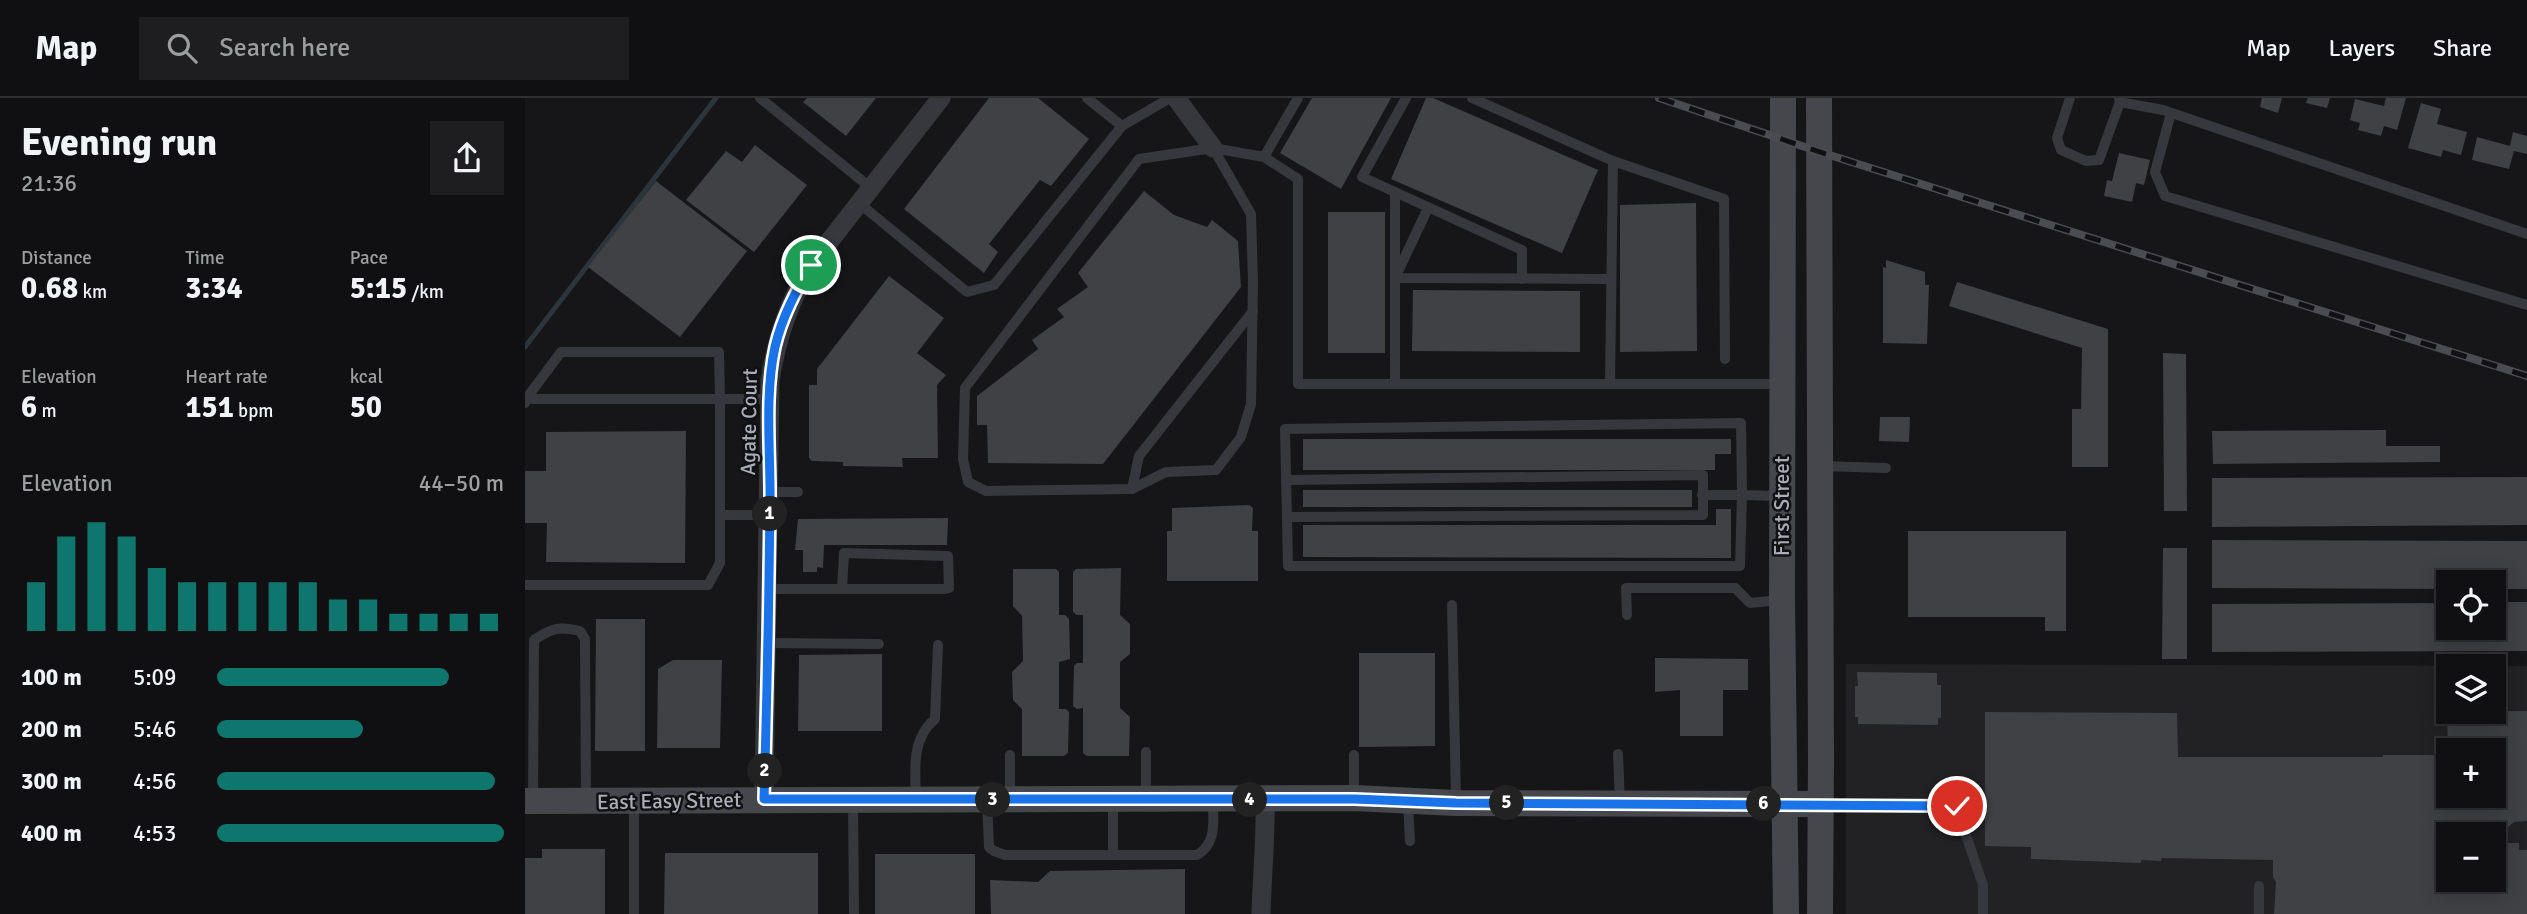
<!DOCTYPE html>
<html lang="en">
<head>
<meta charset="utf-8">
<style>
	:root { --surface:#101012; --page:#1e1e20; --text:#f1f3f6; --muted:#9c9d9f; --line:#303032; --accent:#0f766e }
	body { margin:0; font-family:Signika,sans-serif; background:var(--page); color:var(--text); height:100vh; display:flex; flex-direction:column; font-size:26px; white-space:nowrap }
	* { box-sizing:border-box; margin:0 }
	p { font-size:23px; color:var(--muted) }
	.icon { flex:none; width:38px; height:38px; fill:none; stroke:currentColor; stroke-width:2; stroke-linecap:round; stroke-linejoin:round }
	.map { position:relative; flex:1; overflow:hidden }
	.details { display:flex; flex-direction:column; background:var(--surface); width:525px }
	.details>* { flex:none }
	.controls { position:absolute; left:1911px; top:472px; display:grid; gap:14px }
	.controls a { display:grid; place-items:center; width:70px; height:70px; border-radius:0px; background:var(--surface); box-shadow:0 4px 18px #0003,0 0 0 2px var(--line); font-size:35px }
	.pin { position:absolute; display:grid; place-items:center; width:60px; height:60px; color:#fff; margin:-30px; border:4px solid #fff; border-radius:50%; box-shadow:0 2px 7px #0007 }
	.km { position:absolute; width:35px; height:35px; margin:-18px; border-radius:50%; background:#222; color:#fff; font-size:19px; line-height:35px; text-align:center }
	.round { display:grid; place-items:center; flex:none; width:74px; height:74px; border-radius:0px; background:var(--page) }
	.head { display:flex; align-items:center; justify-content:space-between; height:119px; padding:0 21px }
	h1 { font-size:38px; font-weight:700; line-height:52px }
	.metrics { display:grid; grid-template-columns:repeat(3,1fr); gap:10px; height:119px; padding:7px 21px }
	.metrics div { display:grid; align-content:center }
	.metrics b { font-size:30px; font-weight:700 }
	.metrics small { font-size:19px; font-weight:400 }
	.metrics p { font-size:19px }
	.chart { height:196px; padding:14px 21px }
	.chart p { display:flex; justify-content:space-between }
	.chart svg { width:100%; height:126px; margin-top:7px; stroke:var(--accent); stroke-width:6 }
	ul { padding:0 21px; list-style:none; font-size:23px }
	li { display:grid; grid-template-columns:112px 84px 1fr; align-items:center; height:52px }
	li i { height:18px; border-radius:9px; background:var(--accent) }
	header { display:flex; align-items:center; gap:42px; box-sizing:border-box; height:98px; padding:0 35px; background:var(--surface); border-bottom:2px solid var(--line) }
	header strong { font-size:33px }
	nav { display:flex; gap:38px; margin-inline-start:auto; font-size:24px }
	.search { width:490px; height:63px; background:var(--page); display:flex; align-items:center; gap:18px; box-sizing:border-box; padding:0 24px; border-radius:0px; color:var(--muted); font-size:26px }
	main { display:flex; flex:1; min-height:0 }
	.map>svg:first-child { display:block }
	.built { fill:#222225; fill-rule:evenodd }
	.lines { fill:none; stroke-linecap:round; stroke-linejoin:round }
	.stream { stroke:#2c353c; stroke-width:5 }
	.building { fill:#404145; fill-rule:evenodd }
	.lane { stroke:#37383d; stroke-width:10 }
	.street { stroke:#37383d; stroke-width:19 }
	.secondary { stroke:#45474d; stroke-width:26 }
	.rail-casing { stroke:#4a4c52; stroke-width:8 }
	.rail { stroke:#111113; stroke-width:5; stroke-dasharray:16; stroke-linecap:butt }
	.route-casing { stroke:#fff; stroke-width:14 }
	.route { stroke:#1a73e8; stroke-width:9 }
	.labels { text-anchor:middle; stroke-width:5; stroke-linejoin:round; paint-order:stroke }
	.street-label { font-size:21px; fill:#a8adb8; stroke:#111113 }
</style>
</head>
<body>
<header>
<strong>Map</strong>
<div class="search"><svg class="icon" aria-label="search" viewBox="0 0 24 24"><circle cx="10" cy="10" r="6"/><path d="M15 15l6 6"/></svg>Search here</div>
<nav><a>Map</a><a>Layers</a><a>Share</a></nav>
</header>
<main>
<section class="details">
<div class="head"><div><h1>Evening run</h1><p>21:36</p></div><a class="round"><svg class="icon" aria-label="share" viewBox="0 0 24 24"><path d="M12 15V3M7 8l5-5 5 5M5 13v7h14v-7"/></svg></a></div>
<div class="metrics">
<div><p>Distance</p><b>0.68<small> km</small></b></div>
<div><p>Time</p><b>3:34</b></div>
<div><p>Pace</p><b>5:15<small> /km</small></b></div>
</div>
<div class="metrics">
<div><p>Elevation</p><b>6<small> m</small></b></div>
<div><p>Heart rate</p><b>151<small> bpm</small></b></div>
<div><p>kcal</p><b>50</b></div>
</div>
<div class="chart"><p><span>Elevation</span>44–50 m</p>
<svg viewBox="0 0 160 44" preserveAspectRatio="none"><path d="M5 44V27M15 44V11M25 44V6M35 44V11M45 44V22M55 44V27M65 44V27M75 44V27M85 44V27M95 44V27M105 44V33M115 44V33M125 44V38M135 44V38M145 44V38M155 44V38"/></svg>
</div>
<ul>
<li><b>100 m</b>5:09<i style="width:81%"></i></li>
<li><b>200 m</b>5:46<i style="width:51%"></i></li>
<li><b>300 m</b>4:56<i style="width:97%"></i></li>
<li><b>400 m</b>4:53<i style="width:100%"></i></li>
</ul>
</section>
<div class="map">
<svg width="2002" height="816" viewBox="0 0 2002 816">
	<rect width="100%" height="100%" fill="#161618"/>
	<path class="built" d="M1321 566 2002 568V816H1321ZM1923 569H1969V614H1923ZM1923 653H1969V698H1923ZM1923 737H1969V782H1923Z"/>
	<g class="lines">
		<polyline class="stream" points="0,249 191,0"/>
	</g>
	<g class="building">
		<polygon points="282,0 351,0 321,38 278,4"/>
		<polygon points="464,0 513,0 564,41 526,88 515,82 464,146 473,154 459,175 379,111"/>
		<polygon points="787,0 866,0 816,91 755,55"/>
		<polygon points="901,0 908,0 1073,72 1037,155 866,81"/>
		<polygon points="1737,0 1757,0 1753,15 1735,9"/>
		<polygon points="1783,0 1805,0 1802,10 1781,5"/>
		<polygon points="1861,0 1881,0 1872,32 1859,28 1856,38 1833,32 1835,25 1825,22 1830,1 1859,8"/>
		<polygon points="1896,5 1916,11 1912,26 1942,34 1936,57 1918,52 1916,59 1883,50"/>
		<polygon points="1988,34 2002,38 2002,56 1989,53 1984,71 1947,62 1952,39 1985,48"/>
		<polygon points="230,47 282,87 229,154 161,102 201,53 217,64"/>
		<polygon points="1594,55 1625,62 1619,87 1611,85 1607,104 1579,98 1582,82 1587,83"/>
		<polygon points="131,83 222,153 155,239 63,169"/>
		<polygon points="619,93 649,117 682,129 687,122 713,143 716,189 578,366 463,365 462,327 452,327 452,298 513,251 507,242 539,219 532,211 563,189 553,175"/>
		<polygon points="1171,105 1172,253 1095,254 1095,107"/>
		<rect x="803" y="114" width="57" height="141"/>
		<polygon points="1361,162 1400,174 1400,187 1404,187 1402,246 1358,245 1358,169 1361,170"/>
		<polygon points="364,178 419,220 392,255 421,277 412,287 413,360 377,360 378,369 318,368 318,364 287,363 284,360 284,287 292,287 292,271"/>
		<polygon points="1432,184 1583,231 1583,369 1547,369 1547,311 1556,311 1557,250 1424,208"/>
		<polygon points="888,192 1055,193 1055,254 887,253"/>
		<polygon points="1638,255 1661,256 1662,413 1639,413"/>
		<polygon points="1355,319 1385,319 1384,344 1354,343"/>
		<polygon points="1861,332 1861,348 1915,348 1915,364 1688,366 1687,333"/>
		<polygon points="161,333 160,465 21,464 22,425 0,425 0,373 21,373 21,334"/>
		<polygon points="778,341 1206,341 1206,356 1190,356 1190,372 778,372"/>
		<polygon points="2002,379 2002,427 1687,429 1687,380"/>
		<rect x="778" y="392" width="389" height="17"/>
		<polygon points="724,407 728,410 727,433 733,433 733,483 642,483 642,433 647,433 647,410"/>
		<polygon points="1191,411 1206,411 1206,460 778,459 778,427 1191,427"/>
		<polygon points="423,420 422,447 299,447 298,470 292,469 292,474 278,474 278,452 270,452 273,421"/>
		<polygon points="1383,433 1541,433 1541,533 1520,533 1520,519 1383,519"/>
		<polygon points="1687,442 2002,443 2002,491 1969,491 1969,485 1923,485 1923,491 1687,490"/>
		<polygon points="1638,450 1662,450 1662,561 1637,561"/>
		<polygon points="596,470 595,517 605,526 605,556 595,564 595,610 605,619 604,658 562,658 558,655 558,610 552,611 548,608 549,568 552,565 558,565 558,517 552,517 548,514 548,474 551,471"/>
		<polygon points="488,471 531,471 534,474 534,517 540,517 544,521 545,561 534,564 534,611 541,611 544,614 543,655 539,658 497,658 497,611 488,602 487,574 498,563 497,518 488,508"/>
		<polygon points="1969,504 2002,504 2002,553 1687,554 1687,506 1923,505 1923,530 1969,530"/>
		<polygon points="71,521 120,521 120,653 70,653"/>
		<polygon points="834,555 910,555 910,648 834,649"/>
		<polygon points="357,556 357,633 273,633 274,557"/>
		<polygon points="1130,560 1223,561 1223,592 1198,592 1198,638 1155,638 1155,592 1130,594"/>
		<polygon points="148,562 197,562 195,650 132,650 133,571"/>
		<polygon points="1332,574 1412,575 1412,587 1416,587 1416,620 1413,620 1413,627 1333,626 1333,619 1330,619 1330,588 1333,588"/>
		<path d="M2002 613V723L1989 724 1983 729V745H1994V752H2002V816H1749L1751 784 1748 779V762L1637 760 1636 763 1616 762V765L1506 761V749L1460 748V614L1652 615 1653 659H1858V657H1923V698H1969V653H1923L1922 614ZM1923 737H1969V782H1923Z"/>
		<polygon points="17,751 80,751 80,816 0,816 0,760 17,760"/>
		<polygon points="140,755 293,755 293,816 139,816"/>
		<rect x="350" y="756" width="100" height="60"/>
		<polygon points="660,771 660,816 466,816 465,782 513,784 525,773"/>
	</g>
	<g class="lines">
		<g class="lane">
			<polyline points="235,0 346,90"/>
			<polyline points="773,0 739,59 773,81 773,286 1257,286"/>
			<polyline points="881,0 837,79 997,152 997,181"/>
			<polyline points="947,0 1088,63 1085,286"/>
			<polyline points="1545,0 1532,40 1536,52 1561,63 1574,62 1595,4 1594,0"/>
			<polyline points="1595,4 1638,12 2002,136"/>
			<polyline points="1646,15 1630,74 1640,98 2002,207"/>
			<polyline points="597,28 645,0"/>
			<polyline points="688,50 726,116 728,184 726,306 716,339 691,372 641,374 607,391 461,393 443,384 438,361 440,290 614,61 688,50 739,59"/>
			<polyline points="1088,63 1199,101 1200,261"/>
			<polyline points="334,105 442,194 469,187 597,28 562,0"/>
			<polyline points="903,110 870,180 1086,181"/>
			<polyline points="870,286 870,95"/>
			<polyline points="1,301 36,254 194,254 195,301 245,301"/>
			<polyline points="0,305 1,301 195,301 195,465 183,487 0,487"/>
			<polyline points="1296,368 1361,370"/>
			<polyline points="761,382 1178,377 1178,417 762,419"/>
			<polyline points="607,391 614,358 728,213"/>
			<polyline points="245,394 273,394"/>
			<polyline points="1177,397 1217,397 1215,468 763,468 760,331 1216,325 1217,397 1257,398"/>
			<polyline points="196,417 245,417"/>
			<path d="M244 491C303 491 362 491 420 491L424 490 423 458 319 455 317 491"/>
			<polyline points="927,507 931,702"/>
			<polyline points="1102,517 1101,490 1210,490 1225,505 1255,502"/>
			<polyline points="243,545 354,546"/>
			<polyline points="621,654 621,699"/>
			<polyline points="1093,656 1095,705"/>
			<polyline points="485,698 485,657"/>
			<path d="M8 700 9 542C27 530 34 528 55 533L60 541 61 700"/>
			<polyline points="829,700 829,657"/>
			<path d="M391 701C390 672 386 641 410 621L413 547"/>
			<polyline points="328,702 329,816"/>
			<path d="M462 702 464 749 469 753 480 757H672C692 745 688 724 688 704"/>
			<polyline points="883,706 885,743"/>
			<polyline points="1296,706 1431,708 1458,787 1458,816"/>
			<polyline points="588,757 588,703"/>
			<polyline points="1734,788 1734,816"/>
			<polyline points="109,816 109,705"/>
		</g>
		<g class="street">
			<polyline points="651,0 688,50"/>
			<path d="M239 701 245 282C252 239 264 204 286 167L416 0"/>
			<path d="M736 816C737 778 741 740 740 702"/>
		</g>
		<g class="secondary">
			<polyline points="1258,0 1257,502 1261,816"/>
			<polyline points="1294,0 1296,664 1295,816"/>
			<polyline points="0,703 829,700 931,705 1296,706"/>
		</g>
		<defs>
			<polyline id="rail" points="1134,0 1295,54 2002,278"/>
		</defs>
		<use href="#rail" class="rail-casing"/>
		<use href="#rail" class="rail"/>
	</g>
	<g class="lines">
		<defs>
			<path id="route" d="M286 167C271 193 257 219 250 249 239 299 246 358 245 409 244 506 242 603 239 701H829L931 705 1432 708"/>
		</defs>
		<use href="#route" class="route-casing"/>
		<use href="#route" class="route"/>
	</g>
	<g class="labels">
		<g class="street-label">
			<text transform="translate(224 324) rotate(-89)" y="7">Agate Court</text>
			<text transform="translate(1257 408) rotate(-90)" y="7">First Street</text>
			<text transform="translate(144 703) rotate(-1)" y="7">East Easy Street</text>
		</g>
	</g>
</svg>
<div class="controls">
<a><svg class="icon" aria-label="locate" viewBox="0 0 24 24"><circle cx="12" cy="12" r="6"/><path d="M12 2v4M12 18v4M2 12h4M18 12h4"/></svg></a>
<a><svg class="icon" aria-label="layers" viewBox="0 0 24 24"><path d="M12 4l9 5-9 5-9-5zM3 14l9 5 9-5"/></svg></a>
<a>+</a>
<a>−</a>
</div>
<div class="pin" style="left:286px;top:167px;background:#1e9e55"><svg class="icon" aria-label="arrive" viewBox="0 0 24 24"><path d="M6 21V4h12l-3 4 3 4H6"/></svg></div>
<div class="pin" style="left:1432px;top:708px;background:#d93025"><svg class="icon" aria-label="check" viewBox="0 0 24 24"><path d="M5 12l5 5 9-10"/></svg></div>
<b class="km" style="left:245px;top:416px">1</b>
<b class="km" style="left:240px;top:673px">2</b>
<b class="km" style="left:468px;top:702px">3</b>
<b class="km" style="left:725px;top:702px">4</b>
<b class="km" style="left:982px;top:705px">5</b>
<b class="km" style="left:1239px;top:706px">6</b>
</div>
</main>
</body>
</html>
